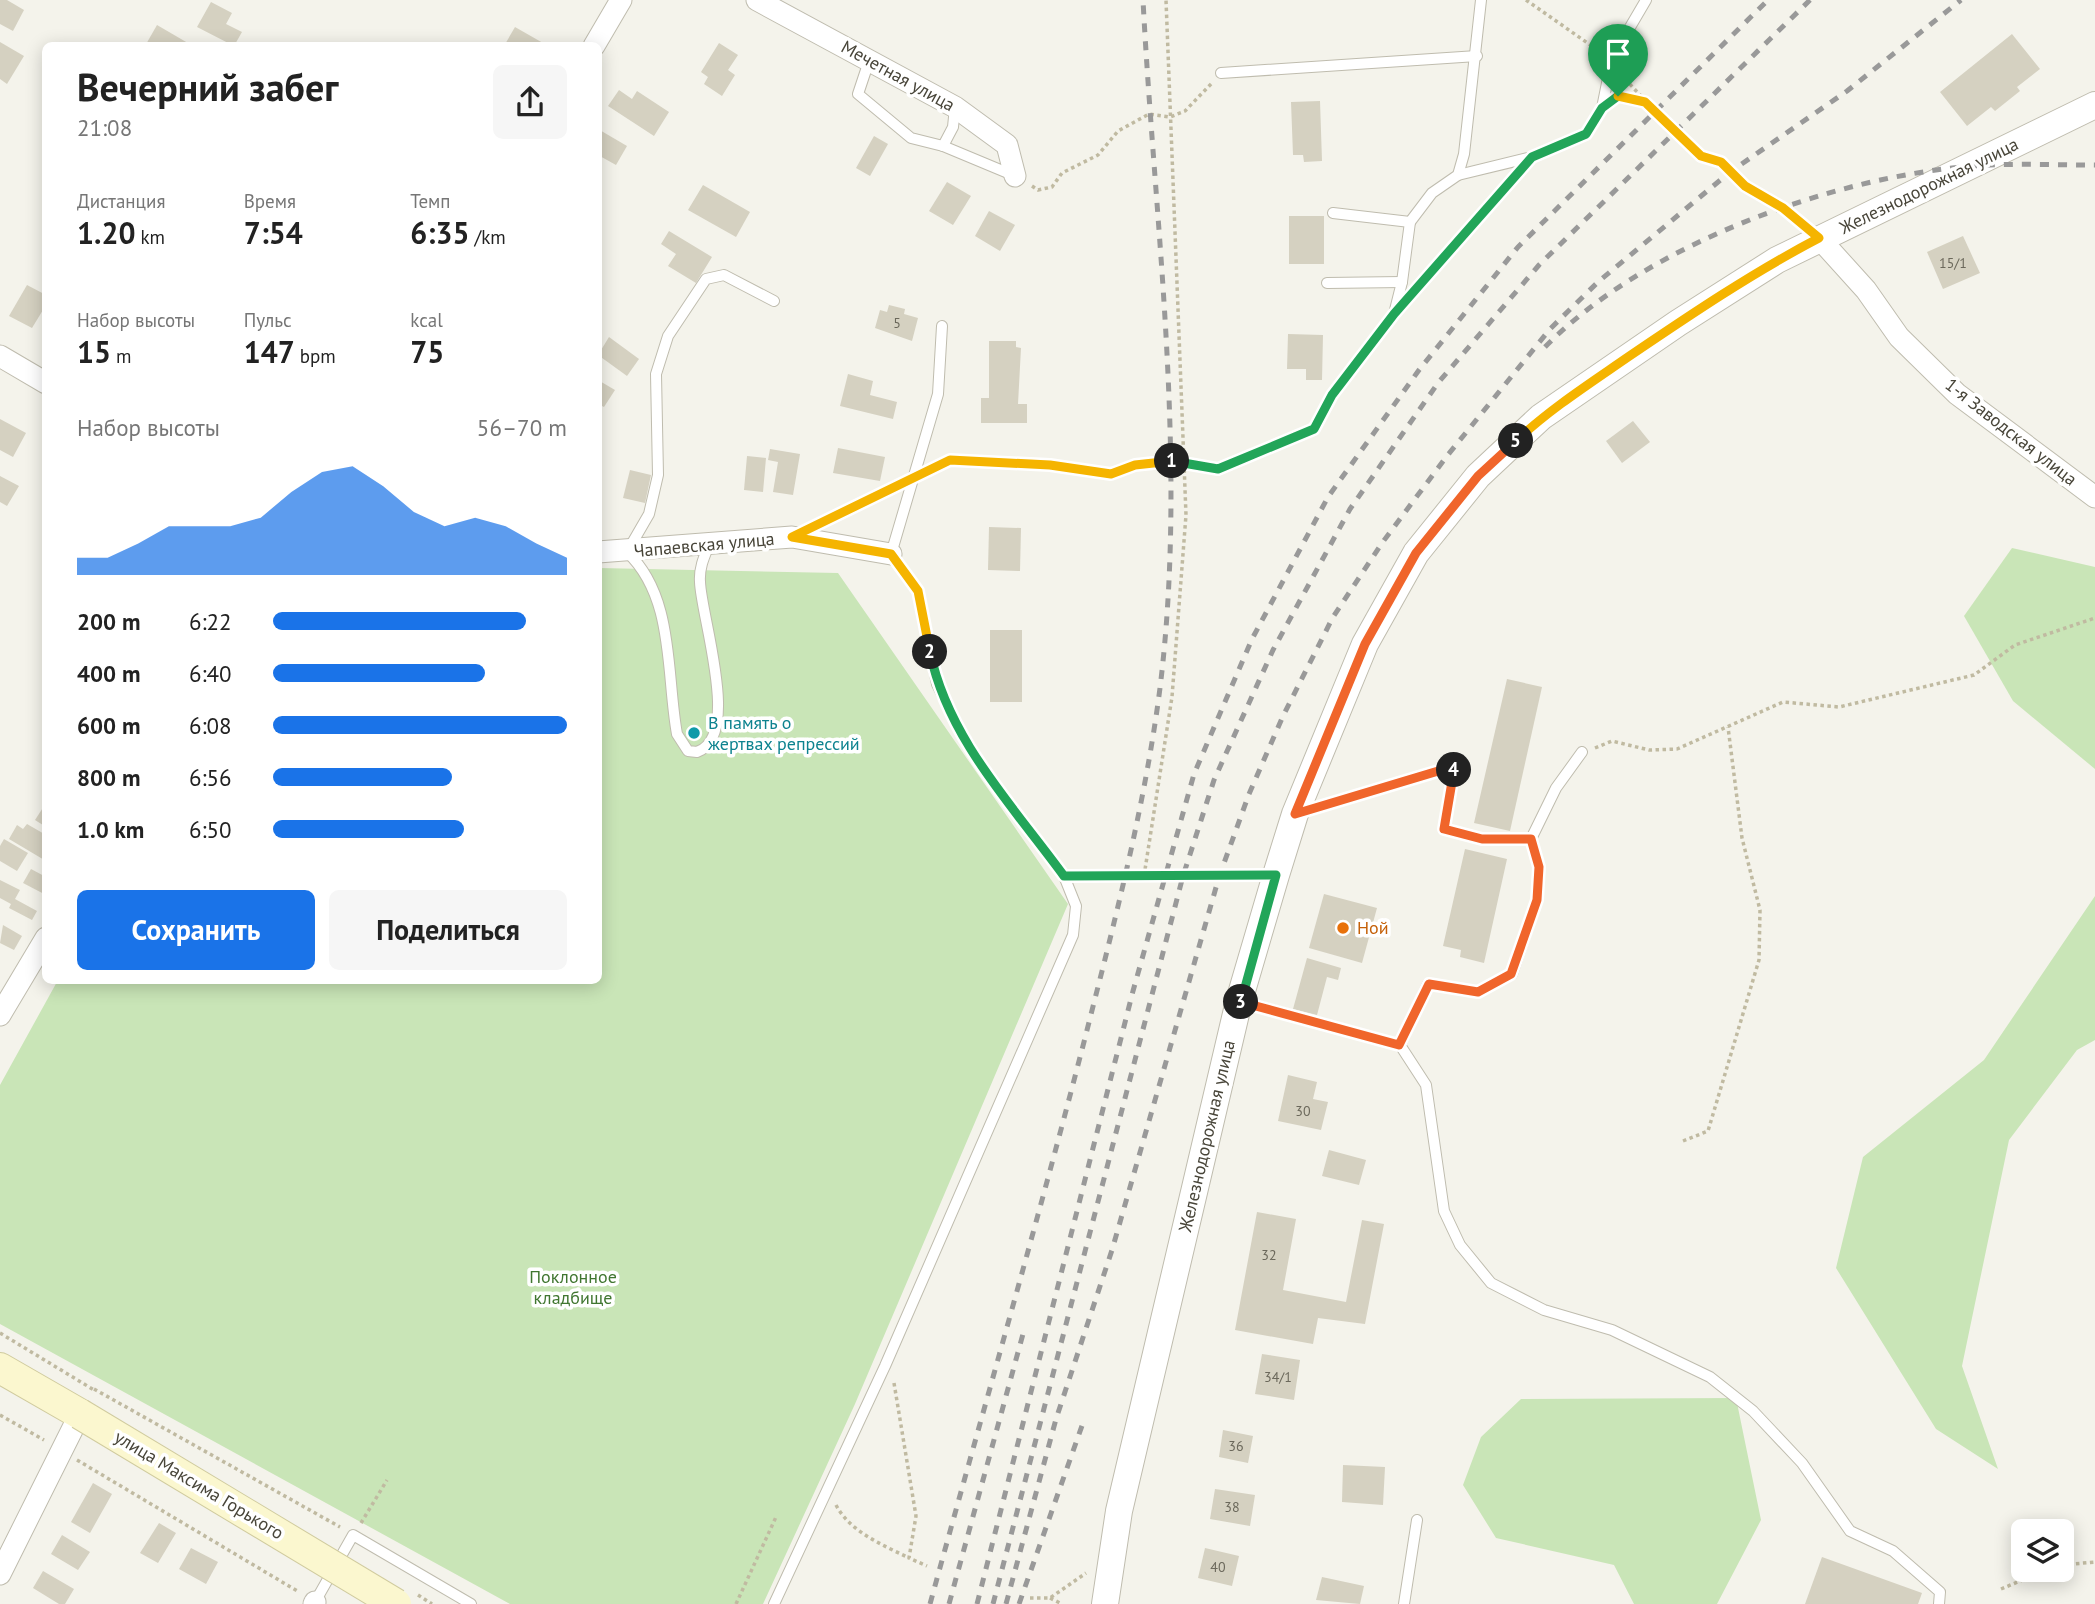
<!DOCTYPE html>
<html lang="ru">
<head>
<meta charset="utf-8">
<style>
	:root { --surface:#fff; --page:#f6f6f6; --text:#222; --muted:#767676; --accent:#1a73e8 }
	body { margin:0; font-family:"PT Sans",sans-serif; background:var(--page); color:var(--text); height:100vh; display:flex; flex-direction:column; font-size:26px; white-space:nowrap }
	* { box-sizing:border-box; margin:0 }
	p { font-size:23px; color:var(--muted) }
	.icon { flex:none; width:38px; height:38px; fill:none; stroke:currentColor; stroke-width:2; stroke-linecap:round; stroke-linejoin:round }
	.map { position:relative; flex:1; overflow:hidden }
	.panel { position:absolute; left:42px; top:42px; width:560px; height:942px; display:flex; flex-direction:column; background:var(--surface); border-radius:10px; box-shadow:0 4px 18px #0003 }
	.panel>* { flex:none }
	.tools { position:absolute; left:2011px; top:1519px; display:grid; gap:14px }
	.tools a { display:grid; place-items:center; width:63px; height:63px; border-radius:10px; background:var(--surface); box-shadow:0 4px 18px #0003; font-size:35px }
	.pin { position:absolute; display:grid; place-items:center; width:60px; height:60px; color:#fff; margin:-72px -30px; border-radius:50% 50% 50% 0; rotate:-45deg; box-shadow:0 0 7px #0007 }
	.pin .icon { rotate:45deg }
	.km { position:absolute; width:35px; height:35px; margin:-18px; border-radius:50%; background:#222; color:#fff; font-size:19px; line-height:35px; text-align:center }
	.round { display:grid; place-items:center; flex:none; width:74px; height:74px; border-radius:10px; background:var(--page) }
	.overview { display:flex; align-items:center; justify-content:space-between; height:119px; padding:0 35px }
	h1 { font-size:38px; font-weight:700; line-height:52px }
	.figures { display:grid; grid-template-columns:repeat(3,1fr); gap:10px; height:119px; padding:7px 35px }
	.figures div { display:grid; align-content:center }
	.figures b { font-size:30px; font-weight:700 }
	.figures small { font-size:19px; font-weight:400 }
	.figures p { font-size:19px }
	.chart { height:196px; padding:14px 35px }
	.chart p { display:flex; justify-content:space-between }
	.chart svg { width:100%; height:126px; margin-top:7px; fill:var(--accent); opacity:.7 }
	.button { display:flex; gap:14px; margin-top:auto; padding:14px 35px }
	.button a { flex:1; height:80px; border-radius:10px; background:var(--accent); color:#fff; font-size:28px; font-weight:700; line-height:80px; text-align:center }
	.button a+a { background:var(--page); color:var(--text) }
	ul { padding:0 35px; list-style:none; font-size:23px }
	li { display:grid; grid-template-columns:112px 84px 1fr; align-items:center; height:52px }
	li i { height:18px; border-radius:9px; background:var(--accent) }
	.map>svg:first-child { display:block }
	.green { fill:#c9e5b7 }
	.building { fill:#d5d1c1 }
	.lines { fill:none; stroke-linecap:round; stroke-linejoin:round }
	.service-casing { stroke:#bfbcae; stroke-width:12 }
	.minor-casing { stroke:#bfbcae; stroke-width:23 }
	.tertiary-casing { stroke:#bfbcae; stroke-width:28 }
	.secondary-casing { stroke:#d0cb9e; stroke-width:32 }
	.path { stroke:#c0baa1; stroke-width:3.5; stroke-dasharray:3.5 3.5; stroke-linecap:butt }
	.service { stroke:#fff; stroke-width:10 }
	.minor { stroke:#fff; stroke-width:21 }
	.tertiary { stroke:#fff; stroke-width:26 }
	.secondary { stroke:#fbf7cf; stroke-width:30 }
	.rail { stroke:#999; stroke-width:5; stroke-dasharray:9 9; stroke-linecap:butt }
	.secondary-bridge-casing { stroke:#d0cb9e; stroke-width:32; stroke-linecap:butt }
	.path-bridge { stroke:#c0baa1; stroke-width:3.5; stroke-dasharray:3.5 3.5; stroke-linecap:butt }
	.secondary-bridge { stroke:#fbf7cf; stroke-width:30 }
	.split-1-casing { stroke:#fff; stroke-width:14 }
	.split-2-casing { stroke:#fff; stroke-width:14 }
	.split-3-casing { stroke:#fff; stroke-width:14 }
	.split-4-casing { stroke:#fff; stroke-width:14 }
	.split-5-casing { stroke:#fff; stroke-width:14 }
	.split-6-casing { stroke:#fff; stroke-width:14 }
	.split-1 { stroke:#22a559; stroke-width:9 }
	.split-2 { stroke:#f5b400; stroke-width:9 }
	.split-3 { stroke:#22a559; stroke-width:9 }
	.split-4 { stroke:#f0652b; stroke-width:9 }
	.split-5 { stroke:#f0652b; stroke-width:9 }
	.split-6 { stroke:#f5b400; stroke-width:9 }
	.culture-dot { fill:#0f9aa8; stroke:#fff; stroke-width:2.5 }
	.food-dot { fill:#e8710a; stroke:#fff; stroke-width:2.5 }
	.labels { text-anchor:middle; stroke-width:7; stroke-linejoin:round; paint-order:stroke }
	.number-label { font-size:14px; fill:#6b685b }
	.street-label { font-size:18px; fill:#484539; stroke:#fff }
	.culture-label { font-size:18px; fill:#0d838f; stroke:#fff; text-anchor:start }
	.food-label { font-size:18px; fill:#c56008; stroke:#fff; text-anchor:start }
	.park-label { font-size:18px; fill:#407630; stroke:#fff }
</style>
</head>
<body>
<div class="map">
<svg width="2095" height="1604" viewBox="0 0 2095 1604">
	<rect width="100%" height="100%" fill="#f4f3eb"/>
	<g class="green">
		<polygon points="2012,548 2095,567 2095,769 2013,701 1964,616"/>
		<polygon points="599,568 838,573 1068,904 855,1404 763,1604 510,1604 0,1324 0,1085 58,980 598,980"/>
		<polygon points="2095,896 2095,1040 2077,1050 2009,1140 1962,1366 1998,1469 1936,1429 1836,1268 1863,1157 1984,1060"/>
		<polygon points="1736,1398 1761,1520 1717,1604 1634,1604 1614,1565 1496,1538 1463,1485 1481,1437 1521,1399"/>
	</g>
	<g class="building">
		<polygon points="0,0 7,0 24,10 13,31 0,24"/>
		<polygon points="211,2 232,13 226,24 242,32 234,46 197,27"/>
		<polygon points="157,25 193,46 145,46"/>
		<polygon points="515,27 543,43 542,46 504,46"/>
		<polygon points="2012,34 2040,69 2017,87 2020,91 1995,111 1991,107 1967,126 1940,92"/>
		<polygon points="0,42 24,56 7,84 0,79"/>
		<polygon points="719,43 738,55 728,70 735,75 722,96 704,84 708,77 701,72"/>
		<polygon points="619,90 632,99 637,91 669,112 654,136 608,106"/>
		<polygon points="1320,101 1322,161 1304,162 1303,155 1293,155 1291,102"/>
		<polygon points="598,129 627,146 616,165 598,155"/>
		<polygon points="874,136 888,144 870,176 856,168"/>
		<polygon points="947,182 971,196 953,225 929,211"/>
		<polygon points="703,185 750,212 736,237 688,210"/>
		<polygon points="989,211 1015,225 1000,251 975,236"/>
		<rect x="1289" y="216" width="35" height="48"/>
		<polygon points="669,231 712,257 696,283 668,266 676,254 661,244"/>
		<polygon points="1963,236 1980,273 1943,289 1927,252"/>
		<polygon points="27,285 46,295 46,305 32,328 9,316"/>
		<polygon points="889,305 905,309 904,314 918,318 912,341 875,328 880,310 887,312"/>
		<polygon points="1288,334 1323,335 1322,380 1306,380 1306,369 1287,369"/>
		<polygon points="609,337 639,359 627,376 598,355"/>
		<polygon points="989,341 1016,341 1016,347 1021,348 1018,404 1027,404 1027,423 981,423 981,398 989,398"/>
		<polygon points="848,374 873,381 870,395 897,402 893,419 840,406"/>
		<polygon points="598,380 615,390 604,407 598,404"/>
		<polygon points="0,419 26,433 13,457 0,450"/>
		<polygon points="1633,421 1650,442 1622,463 1606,441"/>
		<polygon points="838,448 885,457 880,481 833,473"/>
		<polygon points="770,449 800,454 793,495 773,492 778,462 768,460"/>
		<polygon points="747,456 766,458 763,492 744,490"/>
		<polygon points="630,470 651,475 645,503 623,498"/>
		<polygon points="0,476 19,486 7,506 0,502"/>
		<polygon points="989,527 1021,528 1020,571 988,570"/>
		<rect x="990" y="630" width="32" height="72"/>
		<polygon points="1507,679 1542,687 1510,831 1474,823"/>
		<polygon points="46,803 46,827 35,820"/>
		<polygon points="27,824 46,835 46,861 9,839 17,825 23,829"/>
		<polygon points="4,839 28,853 17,871 0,861 0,846"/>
		<polygon points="1465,849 1507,859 1484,963 1460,957 1461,950 1443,946"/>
		<polygon points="31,869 46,877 46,895 23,883"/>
		<polygon points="0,880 20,890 15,899 37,911 32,920 9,908 11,904 0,898"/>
		<polygon points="1324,894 1377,908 1362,963 1309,948"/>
		<polygon points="3,925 22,936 14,950 0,943"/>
		<polygon points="1307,958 1341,968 1338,980 1327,977 1317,1015 1293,1009"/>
		<polygon points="1288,1075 1317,1082 1313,1099 1328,1102 1321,1130 1278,1121"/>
		<polygon points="1329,1150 1366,1160 1359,1185 1322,1176"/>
		<polygon points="1257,1212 1296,1219 1283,1290 1346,1302 1362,1220 1384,1224 1365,1324 1318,1318 1313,1344 1235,1330"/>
		<polygon points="1262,1354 1300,1360 1294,1400 1255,1394"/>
		<polygon points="1223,1430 1253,1436 1248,1463 1219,1457"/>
		<polygon points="1343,1465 1385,1467 1383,1505 1342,1502"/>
		<polygon points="93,1483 112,1494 90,1533 71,1522"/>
		<polygon points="1215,1489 1255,1495 1250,1526 1210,1519"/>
		<polygon points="159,1523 176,1533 158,1563 140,1553"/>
		<polygon points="62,1535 90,1552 78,1570 51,1554"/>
		<polygon points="191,1548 218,1562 206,1584 179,1569"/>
		<polygon points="1205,1548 1239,1556 1232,1586 1198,1578"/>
		<polygon points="1822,1557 1922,1593 1918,1604 1805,1604"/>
		<polygon points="43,1571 74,1589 65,1604 59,1604 33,1588"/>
		<polygon points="1322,1577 1364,1586 1360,1604 1316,1600"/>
	</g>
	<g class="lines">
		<defs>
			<g id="service">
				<polyline points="870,58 858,94 911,138 943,146 1015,176"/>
				<polyline points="1221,73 1477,56"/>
				<polyline points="943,146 953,127 955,107"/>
				<polyline points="1458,175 1532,157 1586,134 1602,108 1612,58 1646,0"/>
				<polyline points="1333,213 1410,222 1432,193 1458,175 1464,154 1481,0"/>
				<polyline points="1327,283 1402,282"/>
				<polyline points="1394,314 1532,157"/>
				<polyline points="1332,395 1394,314 1402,282 1410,222"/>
				<path d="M709 545C704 557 699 568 700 582 701 617 742 737 697 752L688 751 677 734C666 674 675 597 627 552L649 514 658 475 656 374 668 336 706 279 724 275 774 301"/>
				<polyline points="1298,813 1455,766 1444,829 1482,839 1531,839"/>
				<polyline points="1239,1001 1400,1045 1426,1085 1444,1211 1460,1245 1491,1283 1544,1310 1612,1330 1710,1377 1753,1411 1802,1463 1850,1531 1893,1551 1940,1592 1939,1604"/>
				<polyline points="1400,1045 1428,984 1478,992 1512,974 1537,900 1539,867 1531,839 1556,788 1582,752"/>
				<polyline points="315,1602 353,1535 471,1604"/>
				<polyline points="774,1604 885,1366 1073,935 1076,906 1064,876 990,779 961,732 937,684 918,591 891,554 938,394 942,326"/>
				<polyline points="1404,1604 1417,1520"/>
			</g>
			<g id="minor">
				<polyline points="757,0 955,107 1007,145 1015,176"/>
				<polyline points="594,46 621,0"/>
				<polyline points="1819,238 1866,290 1899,337 1957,394 2095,497"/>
				<polyline points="0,356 46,383"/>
				<polyline points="598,552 792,537 891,554"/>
				<polyline points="0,1015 46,938"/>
				<polyline points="0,1574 80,1414"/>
				<polyline points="314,1604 315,1602"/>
			</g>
			<polyline id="tertiary" points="1105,1604 1119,1511 1239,1001 1276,875 1295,814 1365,644 1416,553 1478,476 1541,417 1678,323 1777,260 2095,105"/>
			<polyline id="secondary" points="0,1368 80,1414"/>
		</defs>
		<use href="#service" class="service-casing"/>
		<use href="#minor" class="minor-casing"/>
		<use href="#tertiary" class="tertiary-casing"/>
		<use href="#secondary" class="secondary-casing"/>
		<g class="path">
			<polyline points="1526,0 1599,51"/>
			<polyline points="1625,79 1688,146 1701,156 1721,162 1746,186 1783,208 1800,223"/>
			<polyline points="1620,97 1643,102"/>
			<polyline points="1032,186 1038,190 1052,187 1062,173 1098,155 1118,131 1149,114 1170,117 1185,111 1212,83"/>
			<polyline points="933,467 950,460 1050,465 1111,474 1135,465 1172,461 1218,469 1314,429 1326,406"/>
			<polyline points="820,522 863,505 895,486"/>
			<polyline points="1595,748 1612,741 1649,750 1677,749 1783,702 1839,707 1974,675 2015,645 2095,618"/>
			<polyline points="1079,875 1253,876"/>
			<polyline points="1144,876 1172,697 1186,515 1166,0"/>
			<polyline points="1683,1141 1708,1131 1759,960 1760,910 1742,838 1728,727"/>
			<polyline points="0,1333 94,1390"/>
			<polyline points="894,1383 916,1516 909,1558 927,1566"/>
			<polyline points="94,1389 340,1527"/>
			<polyline points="0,1415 44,1440"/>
			<polyline points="77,1460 299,1592"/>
			<path d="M836 1505C850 1532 883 1545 909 1558"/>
			<polyline points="361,1523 387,1480"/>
			<polyline points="2062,1565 2095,1562"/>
			<polyline points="2001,1589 2046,1570"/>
			<polyline points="1030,1598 1050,1598 1086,1573"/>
			<polyline points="1050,1598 1062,1604"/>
			<polyline points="736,1604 776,1517"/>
		</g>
		<use href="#service" class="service"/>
		<use href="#minor" class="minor"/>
		<use href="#tertiary" class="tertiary"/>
		<use href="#secondary" class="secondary"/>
		<g class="rail">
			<path d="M1545 347C1645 245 1832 177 1973 166 2013 163 2055 165 2095 165"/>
			<path d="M930 1604C982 1414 1037 1225 1086 1034 1115 920 1145 805 1160 688 1188 460 1155 229 1143 0"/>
			<polyline points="949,1604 1023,1334"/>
			<polyline points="977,1604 1133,991 1194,774 1252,639 1328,497 1419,370 1518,247 1768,0"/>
			<polyline points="993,1604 1183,876 1214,780 1273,650 1350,509 1438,383 1539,265 1810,0"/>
			<polyline points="1006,1604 1056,1419 1112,1250 1219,877 1249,794 1283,716 1333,617 1382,543 1447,456 1550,329 1598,282 1730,172 1847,91 1961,0"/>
			<polyline points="1019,1604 1084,1420"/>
		</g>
		<defs>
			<polyline id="secondary-bridge" points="80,1414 396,1604"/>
		</defs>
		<use href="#secondary-bridge" class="secondary-bridge-casing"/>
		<polyline class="path-bridge" points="418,1595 432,1604"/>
		<use href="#secondary-bridge" class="secondary-bridge"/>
	</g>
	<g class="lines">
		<defs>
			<polyline id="split-1" points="1172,461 1218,469 1314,429 1332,395 1394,314 1532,157 1586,134 1602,108 1618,96"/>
			<polyline id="split-2" points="930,652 918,591 891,554 792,537 950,460 1050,465 1111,474 1135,465 1172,461"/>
			<path id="split-3" d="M930 652C948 739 1013 806 1064 876L1276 875 1241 1002"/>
			<polyline id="split-4" points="1241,1002 1399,1045 1429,984 1478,992 1511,974 1537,900 1539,867 1531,839 1482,839 1444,829 1454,770"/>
			<polyline id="split-5" points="1454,770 1455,766 1295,814 1365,644 1416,553 1478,476 1516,441"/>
			<path id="split-6" d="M1516 441C1550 409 1589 384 1628 357 1690 315 1752 273 1819 238L1783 208 1745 186 1721 162 1701 156 1645 102 1618 96"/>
		</defs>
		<use href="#split-1" class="split-1-casing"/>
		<use href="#split-2" class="split-2-casing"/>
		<use href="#split-3" class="split-3-casing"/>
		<use href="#split-4" class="split-4-casing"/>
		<use href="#split-5" class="split-5-casing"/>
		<use href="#split-6" class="split-6-casing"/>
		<use href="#split-1" class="split-1"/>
		<use href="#split-2" class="split-2"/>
		<use href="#split-3" class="split-3"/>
		<use href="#split-4" class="split-4"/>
		<use href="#split-5" class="split-5"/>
		<use href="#split-6" class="split-6"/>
	</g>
	<circle class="culture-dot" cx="694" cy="733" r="7"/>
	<circle class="food-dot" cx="1343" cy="928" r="7"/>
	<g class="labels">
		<g class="number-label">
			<text x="1953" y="268">15/1</text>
			<text x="897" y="328">5</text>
			<text x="1303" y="1116">30</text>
			<text x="1269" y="1260">32</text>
			<text x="1278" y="1382">34/1</text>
			<text x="1236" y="1451">36</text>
			<text x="1232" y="1512">38</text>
			<text x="1218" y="1572">40</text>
		</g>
		<g class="street-label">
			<text transform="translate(898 76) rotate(29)" y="6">Мечетная улица</text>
			<text transform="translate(1929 186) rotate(-26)" y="6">Железнодорожная улица</text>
			<text transform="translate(2011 432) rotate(38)" y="6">1-я Заводская улица</text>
			<text transform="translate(704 545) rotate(-5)" y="6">Чапаевская улица</text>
			<text transform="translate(1207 1136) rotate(-77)" y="6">Железнодорожная улица</text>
			<text transform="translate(199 1485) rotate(31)" y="6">улица Максима Горького</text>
		</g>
		<g class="culture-label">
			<text x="708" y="729">В память о<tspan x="708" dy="21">жертвах репрессий</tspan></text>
		</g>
		<g class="food-label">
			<text x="1357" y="934">Ной</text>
		</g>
		<g class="park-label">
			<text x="573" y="1283">Поклонное<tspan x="573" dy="21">кладбище</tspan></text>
		</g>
	</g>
</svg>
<div class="tools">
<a><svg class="icon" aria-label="layers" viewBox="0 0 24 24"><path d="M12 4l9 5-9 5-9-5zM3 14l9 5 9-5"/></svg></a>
</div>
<div class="pin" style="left:1618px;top:96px;background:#1e9e55"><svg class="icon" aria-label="arrive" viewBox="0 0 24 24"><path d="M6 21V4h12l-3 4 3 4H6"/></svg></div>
<b class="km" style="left:1172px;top:461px">1</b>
<b class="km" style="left:930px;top:652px">2</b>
<b class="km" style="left:1241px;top:1002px">3</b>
<b class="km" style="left:1454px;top:770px">4</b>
<b class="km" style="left:1516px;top:441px">5</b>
<section class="panel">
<div class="overview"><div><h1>Вечерний забег</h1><p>21:08</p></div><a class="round"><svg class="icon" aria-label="share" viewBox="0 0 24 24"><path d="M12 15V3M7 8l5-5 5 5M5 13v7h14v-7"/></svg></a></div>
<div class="figures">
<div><p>Дистанция</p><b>1.20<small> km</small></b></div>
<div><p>Время</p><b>7:54</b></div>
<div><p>Темп</p><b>6:35<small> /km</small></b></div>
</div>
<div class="figures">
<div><p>Набор высоты</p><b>15<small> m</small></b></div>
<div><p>Пульс</p><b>147<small> bpm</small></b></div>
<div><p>kcal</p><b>75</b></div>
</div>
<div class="chart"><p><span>Набор высоты</span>56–70 m</p>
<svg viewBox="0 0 160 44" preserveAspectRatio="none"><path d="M0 44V38L10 38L20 33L30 27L40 27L50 27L60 24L70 15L80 8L90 6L100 13L110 22L120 27L130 24L140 27L150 33L160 38V44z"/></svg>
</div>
<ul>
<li><b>200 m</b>6:22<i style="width:86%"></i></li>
<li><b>400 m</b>6:40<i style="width:72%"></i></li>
<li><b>600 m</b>6:08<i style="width:100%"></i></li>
<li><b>800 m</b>6:56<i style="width:61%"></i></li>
<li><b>1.0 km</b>6:50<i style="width:65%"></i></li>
</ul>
<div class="button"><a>Сохранить</a><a>Поделиться</a></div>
</section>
</div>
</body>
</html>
